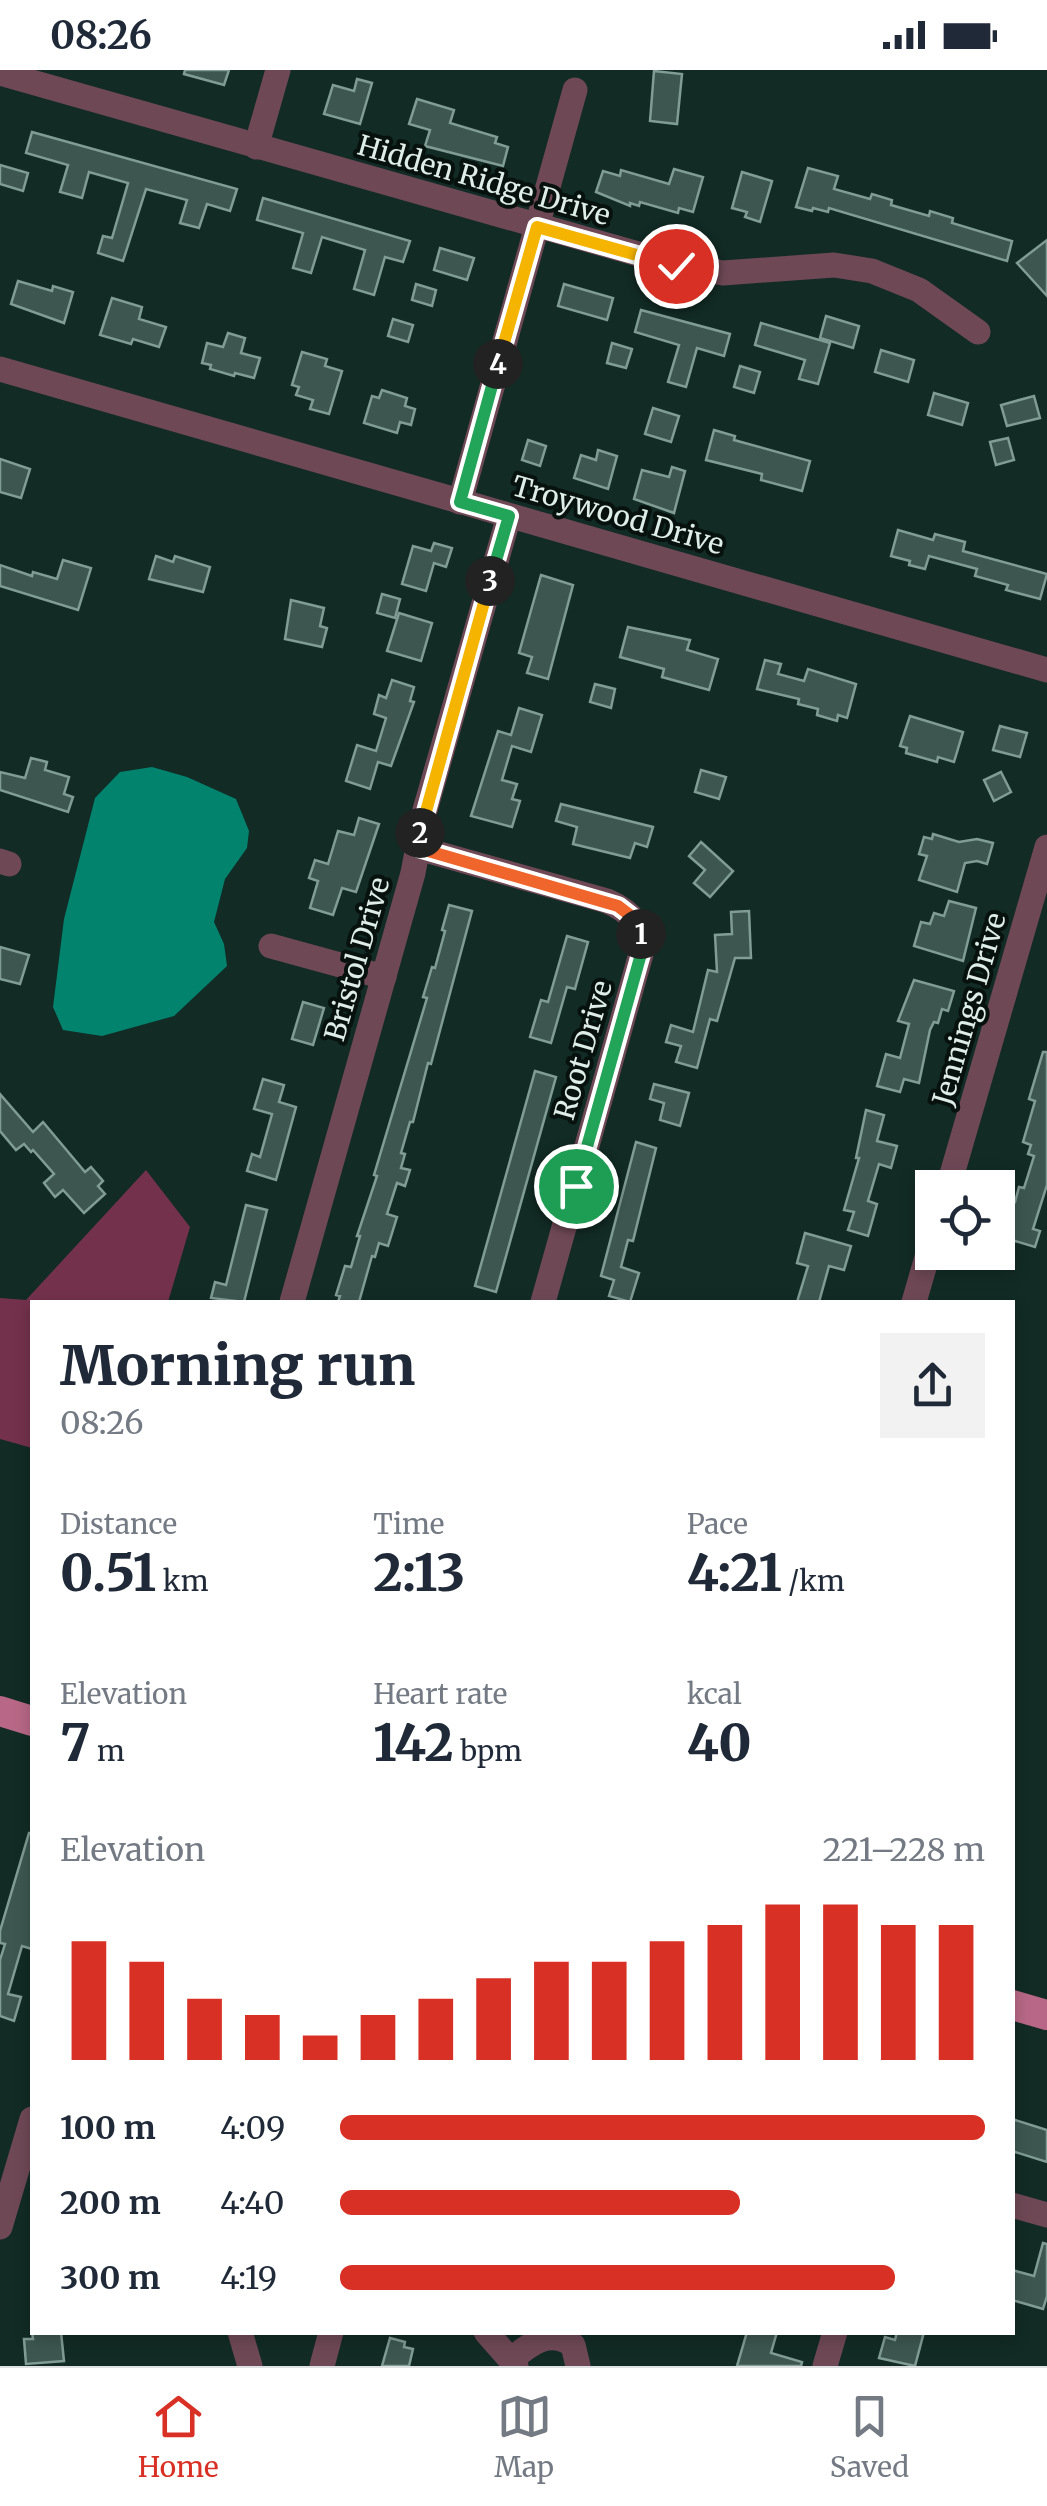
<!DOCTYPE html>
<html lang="en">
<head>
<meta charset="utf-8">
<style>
	:root { --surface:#fff; --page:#f2f2f3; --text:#1f2937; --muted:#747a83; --line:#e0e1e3; --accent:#d93025 }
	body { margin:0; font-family:Merriweather,serif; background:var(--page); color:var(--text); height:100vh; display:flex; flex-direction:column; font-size:38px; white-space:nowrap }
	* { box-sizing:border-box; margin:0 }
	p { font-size:32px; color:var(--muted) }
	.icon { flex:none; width:55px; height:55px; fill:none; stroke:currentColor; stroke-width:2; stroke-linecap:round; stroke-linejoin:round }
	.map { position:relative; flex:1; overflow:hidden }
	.panel { position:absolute; left:30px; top:1230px; width:985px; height:1035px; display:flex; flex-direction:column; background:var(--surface); border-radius:0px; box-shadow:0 5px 15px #0003 }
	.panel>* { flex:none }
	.buttons { position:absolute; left:915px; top:1100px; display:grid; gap:20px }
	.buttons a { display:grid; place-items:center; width:100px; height:100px; border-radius:0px; background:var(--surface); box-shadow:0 5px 15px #0003; font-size:50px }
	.pin { position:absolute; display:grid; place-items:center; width:85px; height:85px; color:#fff; margin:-42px; border:5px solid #fff; border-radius:50%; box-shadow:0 2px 10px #0007 }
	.km { position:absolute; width:50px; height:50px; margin:-25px; border-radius:50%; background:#222; color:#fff; font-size:28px; line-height:50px; text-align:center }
	.round { display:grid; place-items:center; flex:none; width:105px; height:105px; border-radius:0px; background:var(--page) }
	.overview { display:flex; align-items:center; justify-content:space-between; height:170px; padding:0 30px }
	h1 { font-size:55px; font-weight:800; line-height:75px }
	.figures { display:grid; grid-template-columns:repeat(3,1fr); gap:15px; height:170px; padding:10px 30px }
	.figures div { display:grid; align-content:center }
	.figures b { font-size:50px; font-weight:800 }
	.figures small { font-size:28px; font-weight:400 }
	.figures p { font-size:28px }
	.chart { height:280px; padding:20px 30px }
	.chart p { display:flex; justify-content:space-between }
	.chart svg { width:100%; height:180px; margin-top:10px; stroke:var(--accent); stroke-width:6 }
	ul { padding:0 30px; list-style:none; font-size:32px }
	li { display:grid; grid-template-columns:160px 120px 1fr; align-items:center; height:75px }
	li i { height:25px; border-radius:12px; background:var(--accent) }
	.status { display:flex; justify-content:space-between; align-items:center; height:70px; padding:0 50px; background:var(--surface); direction:ltr }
	.status svg { height:28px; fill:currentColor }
	.tab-bar { display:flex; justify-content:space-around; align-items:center; height:140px; border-top:2px solid var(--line); background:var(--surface); font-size:28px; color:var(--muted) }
	.tab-bar a { display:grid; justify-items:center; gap:5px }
	.tab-bar .selected { color:var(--accent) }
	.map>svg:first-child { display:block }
	.green { fill:#73314c }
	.water { fill:#02836e }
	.building { fill:#3d5750; stroke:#809c94; stroke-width:2.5 }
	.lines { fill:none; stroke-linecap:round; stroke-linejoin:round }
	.minor { stroke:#6f4856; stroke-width:25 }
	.major { stroke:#b86886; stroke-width:30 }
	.split-1-casing { stroke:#fff; stroke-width:20 }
	.split-2-casing { stroke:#fff; stroke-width:20 }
	.split-3-casing { stroke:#fff; stroke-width:20 }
	.split-4-casing { stroke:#fff; stroke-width:20 }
	.split-5-casing { stroke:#fff; stroke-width:20 }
	.split-1 { stroke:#22a559; stroke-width:12 }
	.split-2 { stroke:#f0652b; stroke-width:12 }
	.split-3 { stroke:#f5b400; stroke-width:12 }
	.split-4 { stroke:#22a559; stroke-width:12 }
	.split-5 { stroke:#f5b400; stroke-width:12 }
	.labels { text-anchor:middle; stroke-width:8; stroke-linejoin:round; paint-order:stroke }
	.street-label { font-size:28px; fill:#dfede9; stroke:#07110e }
</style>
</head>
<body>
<div class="status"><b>08:26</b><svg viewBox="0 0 49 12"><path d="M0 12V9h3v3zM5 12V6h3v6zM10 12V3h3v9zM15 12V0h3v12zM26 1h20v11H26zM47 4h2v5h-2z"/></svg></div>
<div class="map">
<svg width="1047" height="2296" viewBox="0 0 1047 2296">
	<rect width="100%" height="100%" fill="#122b25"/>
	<polygon class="green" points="146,1100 190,1157 168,1232 32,1232 32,1378 0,1369 0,1228 26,1230"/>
	<polygon class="water" points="152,697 187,707 236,729 249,761 247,778 225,809 214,852 224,874 227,896 174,946 102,966 63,960 53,937 64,849 95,728 120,702"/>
	<g class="building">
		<polygon points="185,0 229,0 224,15 184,4"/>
		<polygon points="654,1 682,4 677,54 650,51"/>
		<polygon points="357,9 372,13 360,54 324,44 333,15 354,21"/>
		<polygon points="417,29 454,40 450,53 497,67 495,73 508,77 503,96 425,76 430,60 409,54"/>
		<polygon points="32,62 237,119 230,141 207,134 199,158 180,153 187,130 146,119 123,191 98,183 103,166 112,168 128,113 89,102 82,128 60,122 68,95 26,83"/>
		<polygon points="0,95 28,103 23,121 0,114"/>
		<polygon points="808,98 838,106 834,119 870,129 872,124 892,130 891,135 929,146 930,141 953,148 952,153 1012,171 1007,191 829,138 828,142 813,138 812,141 796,137"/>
		<polygon points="674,99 703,107 693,142 679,138 678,143 640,132 639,136 630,133 630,136 596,122 603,101 620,106 621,100 669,114"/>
		<polygon points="742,102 772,111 760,152 745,147 747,142 732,138"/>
		<polygon points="263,128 410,171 403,192 385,187 374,225 354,219 365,180 322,167 311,203 293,198 303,163 257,150"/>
		<polygon points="1047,170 1047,226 1017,193"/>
		<polygon points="440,178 474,188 467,210 434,200"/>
		<polygon points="18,211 52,221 53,216 73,222 64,253 11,234"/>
		<polygon points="416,214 436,220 432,236 412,230"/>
		<polygon points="564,214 613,228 607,250 558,236"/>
		<polygon points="112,228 142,237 139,249 166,257 159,277 133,269 131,274 100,265"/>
		<polygon points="641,240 730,264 724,286 697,278 686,317 668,312 679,275 635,262"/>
		<polygon points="826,246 859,256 853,278 820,268"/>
		<polygon points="393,249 413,255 408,272 388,266"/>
		<polygon points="761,253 830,273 818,314 799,309 805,290 755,275"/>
		<polygon points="228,263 245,268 241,283 260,288 254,308 235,303 234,306 210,299 211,295 202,293 207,273 223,277"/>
		<polygon points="612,273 632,279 626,298 607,293"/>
		<polygon points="881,280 914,290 908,312 875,302"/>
		<polygon points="302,282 327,289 325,296 342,301 329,344 310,339 313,330 296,325 299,317 292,315"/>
		<polygon points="740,296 760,302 754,323 734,317"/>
		<polygon points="382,320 407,328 405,336 415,339 411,355 400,352 397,363 364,353 372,326 379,328"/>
		<polygon points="934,323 968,333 962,355 928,345"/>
		<polygon points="1034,326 1040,348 1007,356 1001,335"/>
		<polygon points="653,338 679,346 671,372 645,364"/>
		<polygon points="714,360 735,366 734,370 810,391 802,421 761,410 762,404 706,390"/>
		<polygon points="1008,368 1014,390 996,395 990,372"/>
		<polygon points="528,370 546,376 540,396 522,390"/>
		<polygon points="598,380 617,386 608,419 574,408 581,385 596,390"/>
		<polygon points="0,389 30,399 21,428 0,422"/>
		<polygon points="672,397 685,401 674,443 634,429 642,400 669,407"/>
		<polygon points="898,460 933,470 935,464 965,472 963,481 1047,504 1040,529 1006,520 1008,515 975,506 977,499 929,486 925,499 909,495 910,491 891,486"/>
		<polygon points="434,473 452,478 446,497 434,493 426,521 402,514 413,476 431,481"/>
		<polygon points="156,486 173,492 175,486 210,497 203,522 149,509"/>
		<polygon points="63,490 91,498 78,540 0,516 0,495 32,506 33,502 57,509"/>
		<polygon points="541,505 573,515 548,609 527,603 532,587 519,583"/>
		<polygon points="382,524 400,529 395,548 377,543"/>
		<polygon points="291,530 324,538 320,556 327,558 322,577 285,569"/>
		<polygon points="399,543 432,553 421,591 387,581"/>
		<polygon points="628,557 690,570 687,580 718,589 709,620 662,607 664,599 620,587"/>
		<polygon points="765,590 781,594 778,604 804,611 808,599 856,614 847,648 838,645 837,651 817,645 818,639 798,634 799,629 757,619"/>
		<polygon points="392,610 414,617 410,631 414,632 391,696 378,692 370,719 346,711 357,675 376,681 386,648 374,644 379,625 386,628"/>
		<polygon points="595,614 615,619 611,638 590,632"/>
		<polygon points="519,638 542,645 531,682 512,676 502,710 517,714 512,729 520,731 512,757 471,746 498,661 511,665"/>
		<polygon points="910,646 963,662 954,692 938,687 937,692 906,683 907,678 900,676"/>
		<polygon points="1000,656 1027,663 1020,687 993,680"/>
		<polygon points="31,688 47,692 45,700 69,707 64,724 73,727 68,742 0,720 0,702 25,708"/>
		<polygon points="701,700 726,707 719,729 695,722"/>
		<polygon points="1001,702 1011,722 994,731 984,710"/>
		<polygon points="561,734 653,757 647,777 635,773 630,788 573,774 577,757 556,751"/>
		<polygon points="359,748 379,754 356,822 342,818 333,845 310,838 318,811 309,808 315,790 328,794 338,761 354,765"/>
		<polygon points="933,764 959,772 977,769 993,773 987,794 977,791 965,793 957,822 919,810 927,786 919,784 924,767 932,769"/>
		<polygon points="701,772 733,801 710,827 694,813 705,800 689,786"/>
		<polygon points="949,831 976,838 963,891 914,876 921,852 930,854 934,843 944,846"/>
		<polygon points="449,835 472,841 431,994 428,993 413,1052 410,1052 401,1083 405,1084 401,1098 410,1100 405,1116 397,1113 387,1144 397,1147 388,1176 379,1173 375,1187 372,1186 359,1232 338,1232 340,1226 336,1225 345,1196 351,1197 360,1166 357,1166 377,1106 374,1105 427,928 423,927 432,897 435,898 445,861 442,860"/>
		<polygon points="749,841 751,888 735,888 717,951 710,949 697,998 676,992 681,976 666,972 671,955 693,962 708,900 717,902 715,865 732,864 731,842"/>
		<polygon points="567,866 588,872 575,919 567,917 551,973 530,967 541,930 548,932"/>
		<polygon points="0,877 29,885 20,914 0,909"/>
		<polygon points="914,910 954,921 948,941 942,939 938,953 934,952 930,960 919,1013 904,1009 900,1022 877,1016 886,984 900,988 909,954 898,951"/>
		<polygon points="303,932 324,938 313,975 292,969"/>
		<polygon points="1043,982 1047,982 1047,1115 1033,1159 1040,1161 1035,1177 1005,1168 1010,1152 1005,1150 1011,1131 1015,1132 1019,1117 1024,1118 1034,1086 1028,1084 1031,1075 1023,1072 1035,1031 1029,1029"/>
		<polygon points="535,1001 556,1007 496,1222 475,1216"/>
		<polygon points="263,1009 284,1015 279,1032 296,1037 276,1110 247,1101 252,1084 260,1087 272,1044 254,1039"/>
		<polygon points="654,1014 689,1023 680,1056 660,1050 664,1033 650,1029"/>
		<polygon points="0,1024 33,1062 43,1052 85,1102 91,1097 103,1111 98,1116 105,1124 84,1143 63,1120 55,1127 44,1113 54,1104 33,1080 31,1082 24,1074 16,1080 0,1061"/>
		<polygon points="866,1040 884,1045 877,1071 897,1076 891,1098 879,1094 868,1131 877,1134 868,1166 848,1160 854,1142 844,1140 859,1088 856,1088"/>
		<polygon points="636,1072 656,1078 633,1171 628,1170 621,1197 639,1203 630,1232 609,1226 614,1210 601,1206"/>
		<polygon points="246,1135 267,1140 244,1232 211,1228 215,1212 226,1215"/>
		<polygon points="805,1163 851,1176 844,1200 829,1196 819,1232 797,1232 808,1196 797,1193"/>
		<polygon points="29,1763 32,1763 32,1879 22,1876 8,1924 21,1927 14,1951 0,1946 0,1890 5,1874 0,1873 0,1861"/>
		<polygon points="1012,2049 1047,2060 1047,2092 1012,2081"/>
		<polygon points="1043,2173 1047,2174 1047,2226 1043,2239 1012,2230 1012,2200 1034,2206"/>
		<polygon points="32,2262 61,2262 64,2291 26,2294 24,2269 33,2269"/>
		<polygon points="747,2262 777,2262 771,2283 802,2292 801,2296 737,2296"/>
		<polygon points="897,2262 924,2262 915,2296 879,2288 885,2267 895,2270"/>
		<polygon points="390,2268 405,2272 404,2277 413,2279 409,2296 382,2296"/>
	</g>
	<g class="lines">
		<g class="minor">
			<polyline points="0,3 677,195 723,203 834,195 872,201 919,220 978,262"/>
			<polyline points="256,77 278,0"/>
			<polyline points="0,299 1047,600"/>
			<polyline points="460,432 575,20"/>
			<path d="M418 778 607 831C632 842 644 856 641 884L543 1232"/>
			<polyline points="0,791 9,794"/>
			<polyline points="271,876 384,907"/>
			<polyline points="948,1118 1047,777"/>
			<polyline points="292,1232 413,803 425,740 509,446"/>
			<polyline points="914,1232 932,1170"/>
			<polyline points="1012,2135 1047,2145"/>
			<polyline points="0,2157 32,2049"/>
			<polyline points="240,2262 250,2296"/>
			<polyline points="486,2262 516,2296"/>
			<path d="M512 2289C531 2273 550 2258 573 2275L578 2296"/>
			<polyline points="322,2296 331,2262"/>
			<polyline points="825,2296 835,2262"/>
		</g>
		<g class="major">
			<polyline points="0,1641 32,1651"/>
			<polyline points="1012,1935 1047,1945"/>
		</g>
	</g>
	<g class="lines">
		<defs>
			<polyline id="split-1" points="576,1116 641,884 641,864"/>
			<polyline id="split-2" points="420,763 418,778 618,836 636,850 641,864"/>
			<polyline id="split-3" points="420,763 490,511"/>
			<polyline id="split-4" points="490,511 509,446 460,432 498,294"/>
			<polyline id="split-5" points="498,294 537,157 676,196"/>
		</defs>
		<use href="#split-1" class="split-1-casing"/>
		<use href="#split-2" class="split-2-casing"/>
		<use href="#split-3" class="split-3-casing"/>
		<use href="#split-4" class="split-4-casing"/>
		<use href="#split-5" class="split-5-casing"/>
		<use href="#split-1" class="split-1"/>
		<use href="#split-2" class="split-2"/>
		<use href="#split-3" class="split-3"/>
		<use href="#split-4" class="split-4"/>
		<use href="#split-5" class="split-5"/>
	</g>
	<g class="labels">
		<g class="street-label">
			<text transform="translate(484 110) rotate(16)" y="10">Hidden Ridge Drive</text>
			<text transform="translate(618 445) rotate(16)" y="10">Troywood Drive</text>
			<text transform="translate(357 889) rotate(-74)" y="10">Bristol Drive</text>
			<text transform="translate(969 939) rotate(-74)" y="10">Jennings Drive</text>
			<text transform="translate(583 980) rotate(-74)" y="10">Root Drive</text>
		</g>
	</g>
</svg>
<div class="buttons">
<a><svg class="icon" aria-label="locate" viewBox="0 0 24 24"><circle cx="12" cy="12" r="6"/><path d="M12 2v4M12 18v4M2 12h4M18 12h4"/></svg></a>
</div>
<div class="pin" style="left:576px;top:1116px;background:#1e9e55"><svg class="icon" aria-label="arrive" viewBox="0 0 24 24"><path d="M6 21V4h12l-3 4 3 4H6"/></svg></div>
<div class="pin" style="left:676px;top:196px;background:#d93025"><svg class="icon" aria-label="check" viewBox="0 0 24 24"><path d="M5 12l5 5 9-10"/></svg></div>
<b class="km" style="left:641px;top:864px">1</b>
<b class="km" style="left:420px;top:763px">2</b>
<b class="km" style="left:490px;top:511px">3</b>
<b class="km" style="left:498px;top:294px">4</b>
<section class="panel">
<div class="overview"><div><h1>Morning run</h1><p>08:26</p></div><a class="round"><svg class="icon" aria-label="share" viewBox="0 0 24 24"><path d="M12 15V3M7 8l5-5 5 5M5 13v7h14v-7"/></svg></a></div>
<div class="figures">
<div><p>Distance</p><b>0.51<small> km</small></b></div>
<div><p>Time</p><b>2:13</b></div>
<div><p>Pace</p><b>4:21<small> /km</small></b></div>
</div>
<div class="figures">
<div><p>Elevation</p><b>7<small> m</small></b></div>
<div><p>Heart rate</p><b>142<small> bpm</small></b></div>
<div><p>kcal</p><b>40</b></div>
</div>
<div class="chart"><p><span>Elevation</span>221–228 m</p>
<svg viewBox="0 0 160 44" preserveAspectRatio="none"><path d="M5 44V15M15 44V20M25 44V29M35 44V33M45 44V38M55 44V33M65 44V29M75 44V24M85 44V20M95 44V20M105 44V15M115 44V11M125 44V6M135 44V6M145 44V11M155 44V11"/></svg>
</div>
<ul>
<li><b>100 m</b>4:09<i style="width:100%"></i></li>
<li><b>200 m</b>4:40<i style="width:62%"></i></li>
<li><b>300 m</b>4:19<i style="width:86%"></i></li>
</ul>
</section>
</div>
<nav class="tab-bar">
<a class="selected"><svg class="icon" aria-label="home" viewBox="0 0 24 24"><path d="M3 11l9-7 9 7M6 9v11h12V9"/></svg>Home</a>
<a><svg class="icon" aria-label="map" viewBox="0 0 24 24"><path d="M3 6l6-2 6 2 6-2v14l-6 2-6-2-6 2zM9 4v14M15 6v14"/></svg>Map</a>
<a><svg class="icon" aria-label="saved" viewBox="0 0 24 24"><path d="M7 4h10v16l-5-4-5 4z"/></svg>Saved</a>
</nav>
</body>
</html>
